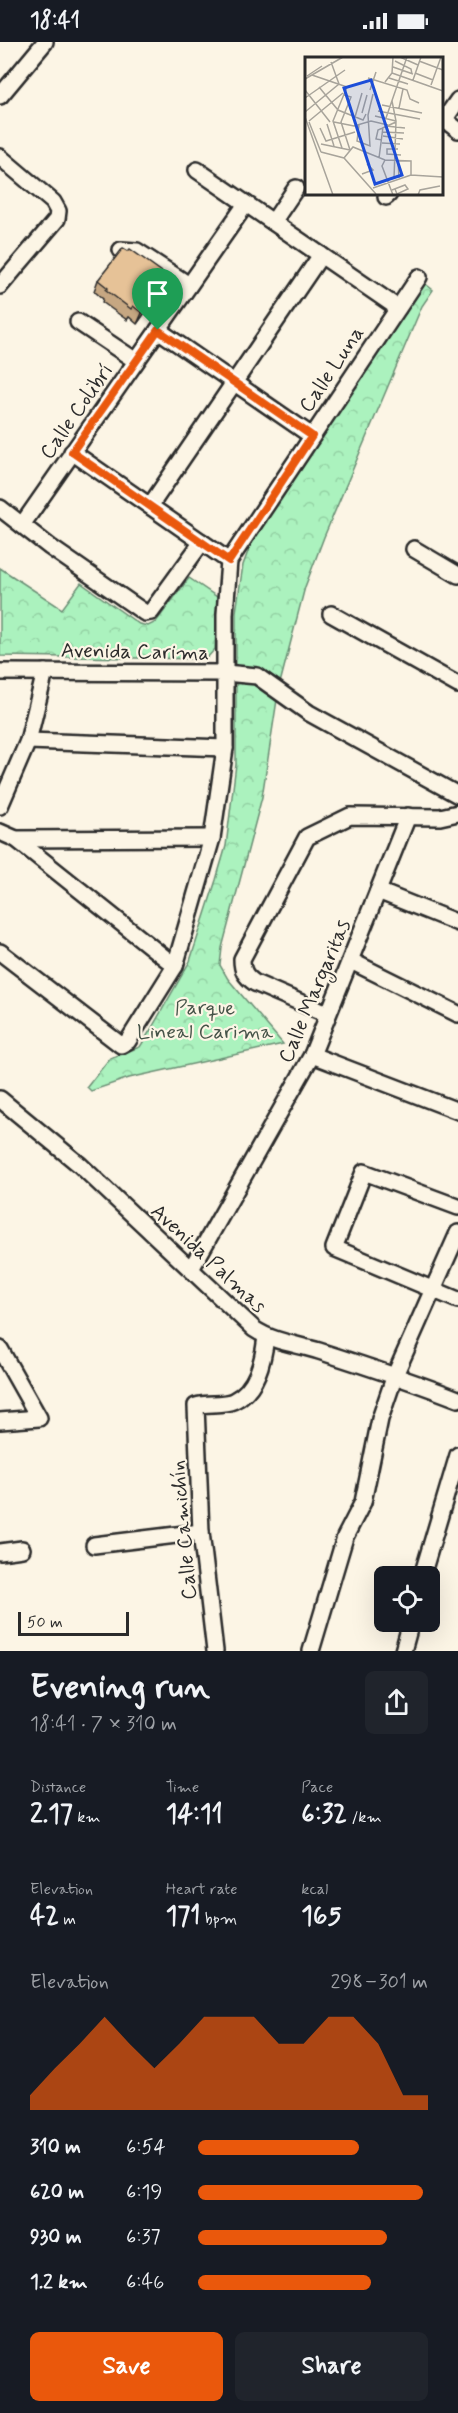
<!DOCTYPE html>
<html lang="en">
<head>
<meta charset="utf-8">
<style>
	:root { --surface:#171b24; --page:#20242c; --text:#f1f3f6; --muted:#9ea1a6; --accent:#ea580c }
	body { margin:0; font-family:Mynerve,sans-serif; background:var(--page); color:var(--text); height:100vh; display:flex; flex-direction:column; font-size:22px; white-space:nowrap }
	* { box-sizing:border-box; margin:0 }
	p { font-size:20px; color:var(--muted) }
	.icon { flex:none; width:33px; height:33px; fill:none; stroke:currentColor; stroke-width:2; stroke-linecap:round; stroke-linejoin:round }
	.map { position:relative; height:1609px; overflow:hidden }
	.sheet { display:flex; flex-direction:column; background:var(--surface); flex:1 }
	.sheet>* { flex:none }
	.buttons { position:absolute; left:374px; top:1524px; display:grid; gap:12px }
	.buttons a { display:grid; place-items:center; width:66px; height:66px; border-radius:9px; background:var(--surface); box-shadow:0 6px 24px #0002; font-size:30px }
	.scale { position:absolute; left:18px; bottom:15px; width:111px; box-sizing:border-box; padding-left:6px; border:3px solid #2b2b2b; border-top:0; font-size:16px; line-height:21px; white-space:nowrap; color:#2b2b2b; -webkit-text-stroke:4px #fcf5e5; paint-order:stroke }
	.pin { position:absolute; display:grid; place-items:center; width:51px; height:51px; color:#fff; margin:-62px -26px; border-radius:50% 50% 50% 0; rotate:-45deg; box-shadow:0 0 6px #0007 }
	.pin .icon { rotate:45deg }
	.round { display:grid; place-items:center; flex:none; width:63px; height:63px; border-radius:9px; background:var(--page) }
	.head { display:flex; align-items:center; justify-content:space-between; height:102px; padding:0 30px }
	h1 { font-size:33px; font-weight:700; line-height:45px }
	.metrics { display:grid; grid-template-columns:repeat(3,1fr); gap:9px; height:102px; padding:6px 30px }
	.metrics div { display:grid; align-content:center }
	.metrics b { font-size:26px; font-weight:700 }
	.metrics small { font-size:16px; font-weight:400 }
	.metrics p { font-size:16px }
	.chart { height:168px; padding:12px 30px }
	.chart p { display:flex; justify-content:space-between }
	.chart svg { width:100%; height:108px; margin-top:6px; fill:var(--accent); opacity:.7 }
	.button { display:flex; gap:12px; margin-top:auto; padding:12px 30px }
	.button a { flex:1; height:69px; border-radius:9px; background:var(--accent); color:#fff; font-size:24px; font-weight:700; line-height:69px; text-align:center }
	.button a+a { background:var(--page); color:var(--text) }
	ul { padding:0 30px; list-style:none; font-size:20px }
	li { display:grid; grid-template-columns:96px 72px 1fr; align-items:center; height:45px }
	li i { height:15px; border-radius:8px; background:var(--accent) }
	.status { display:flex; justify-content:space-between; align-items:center; height:42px; padding:0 30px; background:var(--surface); direction:ltr }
	.status svg { height:16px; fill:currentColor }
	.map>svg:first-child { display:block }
	.park { fill:url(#park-crowns); stroke:#6b8e74; stroke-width:1.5 }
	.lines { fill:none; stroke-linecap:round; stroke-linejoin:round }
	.minor-casing { stroke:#2b2b2b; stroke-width:20 }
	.minor { stroke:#fcf5e5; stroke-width:15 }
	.wall { fill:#c6a782; stroke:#2b2b2b; stroke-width:1.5 }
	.shaded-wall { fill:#a1886a; stroke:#2b2b2b; stroke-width:1.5 }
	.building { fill:#e6c297; stroke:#2b2b2b; stroke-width:1.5 }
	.route-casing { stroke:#fff; stroke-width:12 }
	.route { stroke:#ea580c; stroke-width:8 }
	.labels { text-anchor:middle; stroke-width:4.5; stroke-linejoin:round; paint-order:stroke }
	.street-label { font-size:21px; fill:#2b2b2b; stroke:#fcf5e5 }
	.park-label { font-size:21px; fill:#455348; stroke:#fcf5e5 }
	.inset-road { fill:none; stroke:#a8a49b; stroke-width:1.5 }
	.view { fill:#1d4ed8; fill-opacity:0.15; stroke:#1d4ed8; stroke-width:3 }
	.inset-edge { fill:none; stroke:#2b2b2b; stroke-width:3 }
</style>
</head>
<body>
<div class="status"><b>18:41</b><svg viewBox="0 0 49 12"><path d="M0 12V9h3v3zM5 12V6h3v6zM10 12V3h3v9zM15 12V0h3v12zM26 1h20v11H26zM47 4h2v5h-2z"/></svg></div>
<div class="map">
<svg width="458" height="1609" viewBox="0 0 458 1609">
	<defs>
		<pattern id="park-crowns" width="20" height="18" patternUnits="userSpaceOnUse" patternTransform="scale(1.5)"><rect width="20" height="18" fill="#abf2be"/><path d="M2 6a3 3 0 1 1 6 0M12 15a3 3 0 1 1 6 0" fill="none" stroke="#93d0a3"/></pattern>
	</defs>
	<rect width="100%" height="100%" fill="#fcf5e5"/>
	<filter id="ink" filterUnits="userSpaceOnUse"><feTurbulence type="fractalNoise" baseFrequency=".0167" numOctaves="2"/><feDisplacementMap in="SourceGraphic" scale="12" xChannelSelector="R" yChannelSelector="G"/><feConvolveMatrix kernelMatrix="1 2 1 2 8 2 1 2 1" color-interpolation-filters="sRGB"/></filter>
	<g filter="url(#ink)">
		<g class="park">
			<polygon points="423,240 433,248 422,264 324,495 305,545 279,645 262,755 222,906 220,923 228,937 283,1002 129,1036 91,1049 87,1045 110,1016 140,1005 150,989 190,919 216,838 226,804 236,722 236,570 243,523 250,504 272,466 386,300"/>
			<polygon points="0,526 62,567 81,541 139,582 148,584 156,580 189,536 217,555 215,607 206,617 0,614"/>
		</g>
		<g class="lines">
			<defs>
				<g id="minor">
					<polyline points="0,54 45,0"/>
					<polyline points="442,76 458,88"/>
					<polyline points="442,81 458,58"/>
					<polyline points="0,115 53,160 58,169 57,177 0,244"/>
					<polyline points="197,128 398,266"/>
					<polyline points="386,155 389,152"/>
					<polyline points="273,180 296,146"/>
					<polyline points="121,208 137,209 189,243"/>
					<polyline points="78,280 136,319"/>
					<polyline points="158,288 312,394"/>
					<polyline points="72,410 229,519"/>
					<polyline points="150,464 321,213"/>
					<polyline points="0,466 50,505 145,571 151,570 202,500"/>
					<polyline points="22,483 246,162"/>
					<polyline points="414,507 458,533"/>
					<polyline points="331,572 458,643"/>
					<polyline points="0,630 225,631 257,634 309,671 458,753"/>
					<polyline points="28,699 225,706"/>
					<polyline points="0,764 28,699 45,630"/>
					<polyline points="0,790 16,797 212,796"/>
					<polyline points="16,797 175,924"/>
					<polyline points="378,849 458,881"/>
					<polyline points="0,910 121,1003 128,999 175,924 212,796 225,706 225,572 229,519 419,235"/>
					<polyline points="351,919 458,972"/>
					<path d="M327 972 255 941C245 934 242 929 242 917L307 795 350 774 440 775 458 771"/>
					<polyline points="312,1013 458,1069"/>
					<path d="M0 1057 80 1123 254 1287C273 1300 297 1302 319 1309 366 1324 412 1339 458 1357"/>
					<polyline points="458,1165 364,1130 334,1206 458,1258"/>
					<polyline points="191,1227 312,1013 408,774"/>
					<polyline points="0,1307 39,1376 0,1379"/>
					<polyline points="94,1503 201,1490"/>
					<polyline points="0,1510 22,1507"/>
					<polyline points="422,1534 458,1413"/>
					<path d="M215 1609 201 1490 196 1364C207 1360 222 1364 233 1359 257 1348 263 1319 266 1295"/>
					<polyline points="311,1609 345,1495 363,1460 380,1377 395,1333 458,1191"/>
					<polyline points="403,1609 411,1580"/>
				</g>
			</defs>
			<use href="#minor" class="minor-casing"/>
			<use href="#minor" class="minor"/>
		</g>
		<polygon class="wall" points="162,230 160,236 164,239 160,250 137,282 129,275 127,278 102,260 103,257 94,249 98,238"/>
		<polygon class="shaded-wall" points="164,239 160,250 137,282 142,271"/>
		<polygon class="building" points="123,206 128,209 130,207 162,230 159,235 164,239 142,271 133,264 131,267 106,248 108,246 98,238"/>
	</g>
	<g class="lines" filter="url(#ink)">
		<defs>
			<polygon id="route" points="158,288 312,394 229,519 72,410"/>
		</defs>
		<use href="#route" class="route-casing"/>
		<use href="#route" class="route"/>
	</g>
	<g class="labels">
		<g class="street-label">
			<text transform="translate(331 327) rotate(-56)" y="7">Calle Luna</text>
			<text transform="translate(76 369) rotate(-55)" y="7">Calle Colibrí</text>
			<text transform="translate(135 609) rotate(1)" y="7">Avenida Carima</text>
			<text transform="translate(314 949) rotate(-67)" y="7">Calle Margaritas</text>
			<text transform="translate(209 1216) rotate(43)" y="7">Avenida Palmas</text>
			<text transform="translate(183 1488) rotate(-95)" y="7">Calle Camichín</text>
		</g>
		<g class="park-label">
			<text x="205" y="972">Parque<tspan x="205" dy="24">Lineal Carima</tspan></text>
		</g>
	</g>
	<g transform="translate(305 15)">
		<rect width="138" height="138" fill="#fcf5e5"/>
		<path class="inset-road" d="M95 0 113 8M90 4 106 12 107 17M114 4 138 13M88 10 108 17M87 16 138 34M110 16 128 23M7 18 42 30 28 64 37 91M2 19 17 9M63 21 102 33 105 42 114 46M84 21 103 27M0 22 38 0M108 23 116 0M80 25 87 16 88 0M126 28 136 0M14 30 33 53 58 63 61 57M0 33 25 65M65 33 71 15M39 38 46 40 36 65 45 93M0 41 40 13M87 44 91 64 89 122M77 48 117 56M94 51 98 32M73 54 115 62M0 55 34 27 26 5M57 56 62 38M70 59 91 64M0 60 28 138M50 60 57 36M81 61 102 0M4 64 38 36M4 65 16 95M29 65 49 69 66 64 83 68M22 67 29 89M54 68 52 84 65 89 63 58 68 37M81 69 100 71M15 71 21 84 50 75M78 75 99 76M78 79 98 82M77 83 71 82 73 73 91 65M77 86 95 87M16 87 45 93M93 92H82V97L96 98M16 95 39 101 71 137M39 101 48 90 80 103 106 104V118M74 101 78 70M80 103 77 109 88 138M93 103 94 121M57 117 68 113 62 107M68 131 106 118 138 120M87 133 100 128 103 132 92 137 90 132M113 138 115 133 135 129"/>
		<path class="view" d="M66 23 97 118 70 127 39 31Z"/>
		<rect width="138" height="138" class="inset-edge"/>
	</g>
</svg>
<div class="buttons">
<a><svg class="icon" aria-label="locate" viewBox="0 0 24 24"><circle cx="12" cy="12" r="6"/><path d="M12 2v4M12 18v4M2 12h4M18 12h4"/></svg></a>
</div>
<div class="scale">50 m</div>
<div class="pin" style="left:158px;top:288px;background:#1e9e55"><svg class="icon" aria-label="arrive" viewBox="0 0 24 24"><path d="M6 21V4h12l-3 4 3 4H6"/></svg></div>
</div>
<section class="sheet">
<div class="head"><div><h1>Evening run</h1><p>18:41 · 7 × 310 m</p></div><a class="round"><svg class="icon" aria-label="share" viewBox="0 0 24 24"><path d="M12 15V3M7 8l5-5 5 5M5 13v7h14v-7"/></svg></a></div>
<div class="metrics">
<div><p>Distance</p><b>2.17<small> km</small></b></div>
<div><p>Time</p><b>14:11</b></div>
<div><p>Pace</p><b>6:32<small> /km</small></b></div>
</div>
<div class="metrics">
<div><p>Elevation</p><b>42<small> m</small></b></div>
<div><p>Heart rate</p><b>171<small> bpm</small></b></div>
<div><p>kcal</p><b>165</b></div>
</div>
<div class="chart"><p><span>Elevation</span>298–301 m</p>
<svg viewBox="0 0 160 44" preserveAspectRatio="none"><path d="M0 44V38L10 27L20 17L30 6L40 17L50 27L60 17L70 6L80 6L90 6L100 17L110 17L120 6L130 6L140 17L150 38L160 38V44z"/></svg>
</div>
<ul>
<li><b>310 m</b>6:54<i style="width:70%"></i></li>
<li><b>620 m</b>6:19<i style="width:98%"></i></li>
<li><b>930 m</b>6:37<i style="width:82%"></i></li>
<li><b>1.2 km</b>6:46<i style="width:75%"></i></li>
</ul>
<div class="button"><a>Save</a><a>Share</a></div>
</section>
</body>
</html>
